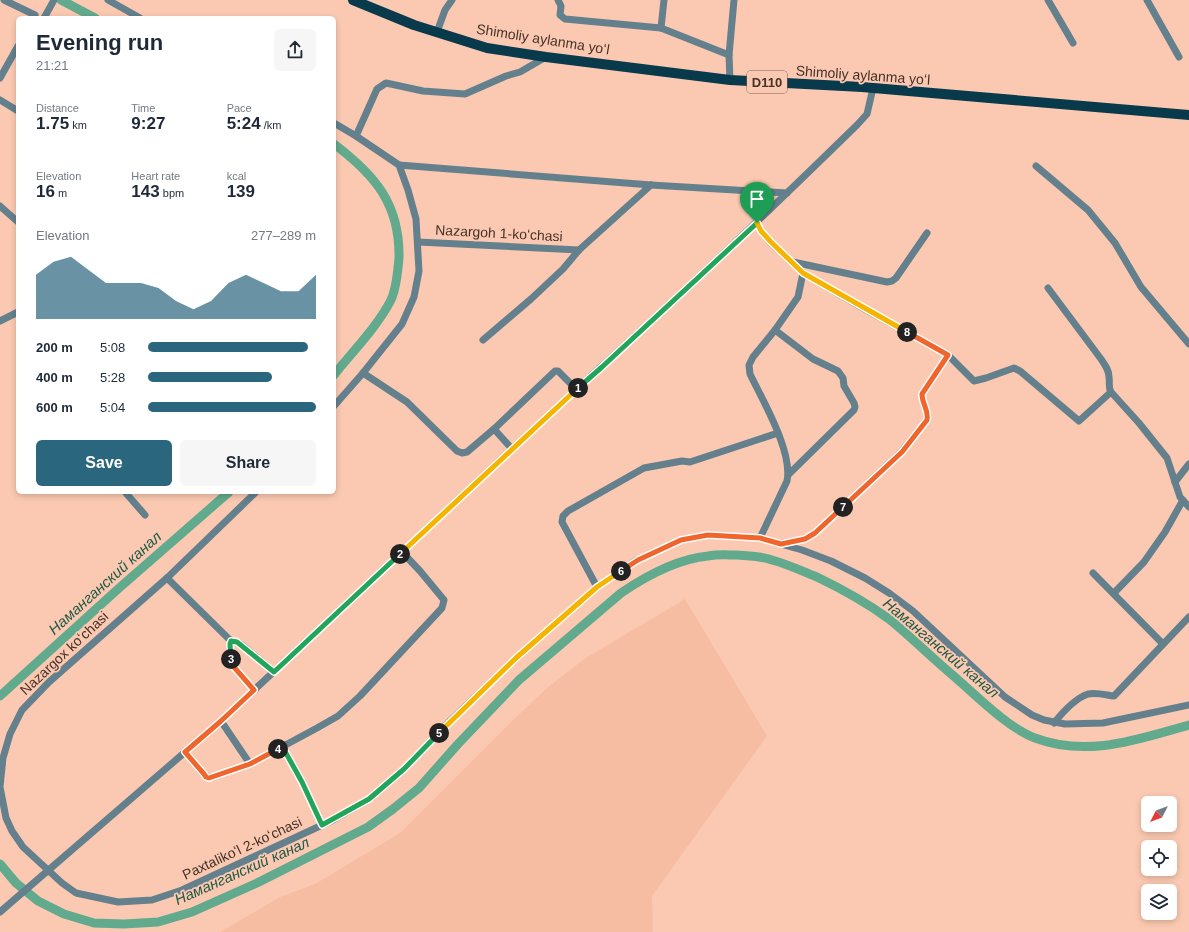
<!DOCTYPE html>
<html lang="en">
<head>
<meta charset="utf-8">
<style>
	:root { --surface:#fff; --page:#f6f6f7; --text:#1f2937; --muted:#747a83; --accent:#2a667e }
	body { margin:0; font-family:Helvetica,sans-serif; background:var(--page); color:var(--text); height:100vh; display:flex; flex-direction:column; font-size:15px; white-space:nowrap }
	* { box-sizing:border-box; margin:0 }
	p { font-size:13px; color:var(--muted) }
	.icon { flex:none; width:22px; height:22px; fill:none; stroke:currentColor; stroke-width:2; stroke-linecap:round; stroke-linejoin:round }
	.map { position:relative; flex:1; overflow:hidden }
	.panel { position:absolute; left:16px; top:16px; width:320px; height:478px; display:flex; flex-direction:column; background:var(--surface); border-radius:6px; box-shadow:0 2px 6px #0003 }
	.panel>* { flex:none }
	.needle { width:26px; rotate:228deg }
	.buttons { position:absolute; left:1141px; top:796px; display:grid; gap:8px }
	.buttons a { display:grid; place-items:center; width:36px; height:36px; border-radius:6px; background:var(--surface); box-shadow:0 2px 6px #0003; font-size:20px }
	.pin { position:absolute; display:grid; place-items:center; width:34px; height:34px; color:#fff; margin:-41px -17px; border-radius:50% 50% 50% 0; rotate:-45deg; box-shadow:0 0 4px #0007 }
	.pin .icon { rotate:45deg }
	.km { position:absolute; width:20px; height:20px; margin:-10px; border-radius:50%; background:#222; color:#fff; font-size:11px; line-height:20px; text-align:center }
	.round { display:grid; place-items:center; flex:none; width:42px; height:42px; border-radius:6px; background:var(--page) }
	.overview { display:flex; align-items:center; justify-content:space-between; height:68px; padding:0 20px }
	h1 { font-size:22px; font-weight:800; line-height:30px }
	.stats { display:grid; grid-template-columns:repeat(3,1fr); gap:6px; height:68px; padding:4px 20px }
	.stats div { display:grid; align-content:center }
	.stats b { font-size:17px; font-weight:800 }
	.stats small { font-size:11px; font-weight:400 }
	.stats p { font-size:11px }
	.chart { height:112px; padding:8px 20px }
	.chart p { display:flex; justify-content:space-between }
	.chart svg { width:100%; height:72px; margin-top:4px; fill:var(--accent); opacity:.7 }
	.cta { display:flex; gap:8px; margin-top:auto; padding:8px 20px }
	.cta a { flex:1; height:46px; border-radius:6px; background:var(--accent); color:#fff; font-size:16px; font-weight:800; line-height:46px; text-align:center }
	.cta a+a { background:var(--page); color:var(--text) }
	ul { padding:0 20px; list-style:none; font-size:13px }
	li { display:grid; grid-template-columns:64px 48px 1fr; align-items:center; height:30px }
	li i { height:10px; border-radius:5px; background:var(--accent) }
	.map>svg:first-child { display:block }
	.built { fill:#f6bda2 }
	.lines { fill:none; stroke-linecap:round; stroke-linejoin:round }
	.canal { stroke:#62aa8e; stroke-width:9 }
	.minor { stroke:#64808d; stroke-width:7 }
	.primary { stroke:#083a4b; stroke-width:10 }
	.split-1-casing { stroke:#fff; stroke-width:8 }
	.split-2-casing { stroke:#fff; stroke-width:8 }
	.split-3-casing { stroke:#fff; stroke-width:8 }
	.split-4-casing { stroke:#fff; stroke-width:8 }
	.split-5-casing { stroke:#fff; stroke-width:8 }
	.split-6-casing { stroke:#fff; stroke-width:8 }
	.split-7-casing { stroke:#fff; stroke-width:8 }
	.split-8-casing { stroke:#fff; stroke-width:8 }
	.split-9-casing { stroke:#fff; stroke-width:8 }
	.split-1 { stroke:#22a559; stroke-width:5 }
	.split-2 { stroke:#f5b400; stroke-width:5 }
	.split-3 { stroke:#22a559; stroke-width:5 }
	.split-4 { stroke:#f0652b; stroke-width:5 }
	.split-5 { stroke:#22a559; stroke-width:5 }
	.split-6 { stroke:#f5b400; stroke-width:5 }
	.split-7 { stroke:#f0652b; stroke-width:5 }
	.split-8 { stroke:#f0652b; stroke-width:5 }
	.split-9 { stroke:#f5b400; stroke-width:5 }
	.labels { text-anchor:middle; stroke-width:3.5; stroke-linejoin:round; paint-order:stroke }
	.shield { fill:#fbc9b1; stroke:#7c5f52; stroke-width:1 }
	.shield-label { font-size:13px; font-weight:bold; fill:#463229 }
	.street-label { font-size:14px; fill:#463229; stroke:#fbc9b1 }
	.water-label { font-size:15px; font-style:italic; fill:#215a46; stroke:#fbc9b1 }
</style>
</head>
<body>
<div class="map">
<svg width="1189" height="932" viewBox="0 0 1189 932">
	<rect width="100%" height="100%" fill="#fbc9b1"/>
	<polygon class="built" points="685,599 767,736 652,896 653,932 220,932 280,897 315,884 400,833 514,719 547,688 584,659"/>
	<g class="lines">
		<g class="canal">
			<polyline points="61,0 95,18"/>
			<path d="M334 144C375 175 400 204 399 258 398 270 396 289 391 300 377 327 353 351 334 375"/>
			<polyline points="0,696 118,589 229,492"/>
			<path d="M0 864 16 883 38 901 64 914 94 923 124 924 158 922 192 912 257 883 368 827 393 809 419 788 458 744 519 680 621 593C646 576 677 559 708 556 718 554 728 555 737 555 749 556 761 556 772 560 787 564 802 571 817 577 842 589 867 603 889 619 910 636 929 655 949 672 974 693 1006 727 1035 738 1088 758 1138 739 1189 725"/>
		</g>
		<g class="minor">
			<polyline points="4,0 35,15 33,18"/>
			<polyline points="108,0 140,18"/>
			<polyline points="558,0 561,6 560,15 565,19 661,28 729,55"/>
			<polyline points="1048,0 1073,43"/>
			<polyline points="1147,0 1179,57"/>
			<polyline points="44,18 54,0"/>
			<polyline points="661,28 664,0"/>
			<polyline points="437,32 445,10 452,0"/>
			<polyline points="0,78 18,46"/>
			<polyline points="730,80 729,55 734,0"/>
			<polyline points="0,100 18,111"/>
			<polyline points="334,123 356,136 399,165 408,190 416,219 419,271 414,297 402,324 363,373 334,406"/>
			<polyline points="356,136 377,89 386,83 423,91 465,94 506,76 520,72 546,57"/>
			<polyline points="399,165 651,185 787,193"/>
			<polyline points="1036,166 1088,210 1115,243 1141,287 1189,344"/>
			<polyline points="0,206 18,222"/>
			<polyline points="757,223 761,231 771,243 803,273 861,307 948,355 974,381 986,378 1014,368 1020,371 1079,421 1111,392"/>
			<polyline points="418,242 579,250"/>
			<polyline points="793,262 887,282 892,281 896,278 927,233"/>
			<path d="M1048 288 1101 359C1105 365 1109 370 1109 377 1110 383 1108 387 1111 392L1139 423 1167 458 1180 497 1189 507"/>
			<polyline points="0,321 18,312"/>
			<polyline points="775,330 813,359 838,371 843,378 844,386 854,403 855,407 854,410 789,474"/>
			<polyline points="483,340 531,299 563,269 579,250 651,185"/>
			<polyline points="363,373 407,402 457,451 462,453 467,452 494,429 512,449"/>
			<polyline points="494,429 555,371 558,371 576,389"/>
			<polyline points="1175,482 1189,464"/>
			<polyline points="125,492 145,515"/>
			<polyline points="256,492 167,578 49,682 22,710 10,734 3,758 0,787 6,818 12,831 23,847 62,883 76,893 118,902 152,900 182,890 333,820 369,799 404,769 450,721 516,658 597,587 637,560 681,540 708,535 760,538 802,550 831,561 865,578 889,593 913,611 1005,697 1032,715 1044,720 1065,724 1103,723 1189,705"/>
			<path d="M760 538 787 481C793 452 763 401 750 374L749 365 753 357 775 330 798 297 803 273"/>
			<path d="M783 543 805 539 815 533 902 451 927 420C929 409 922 405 922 394L948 355"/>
			<polyline points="1093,573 1163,644"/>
			<path d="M167 578 231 641C225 664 241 675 255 690"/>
			<polyline points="597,587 562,522 563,516 568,511 644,468 682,461 690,462 778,433"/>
			<polyline points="1114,593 1144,562 1165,532 1183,500"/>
			<polyline points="231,641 237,642 242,645 274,672"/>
			<polyline points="221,721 250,764"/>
			<path d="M1054 723C1062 713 1076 698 1088 694 1096 692 1106 695 1114 696L1189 617"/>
			<polyline points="282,746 302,782 322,825"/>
			<polyline points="185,752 206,777 213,777 250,764 317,728 338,716 360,696 442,608 444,600 420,571 402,552"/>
			<path d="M0 912 221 721 573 392C670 305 764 216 857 125L867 114 873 88"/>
		</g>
		<polyline class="primary" points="353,0 414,25 487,48 546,57 730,80 862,87 1189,115"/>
	</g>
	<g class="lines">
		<defs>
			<polyline id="split-1" points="578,388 602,367 757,223"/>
			<polyline id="split-2" points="400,554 578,388"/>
			<polyline id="split-3" points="231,659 230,644 231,641 237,642 274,672 400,554"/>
			<polyline id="split-4" points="231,659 233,666 254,690 221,721 185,752 204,774 206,777 209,778 250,764 278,749"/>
			<polyline id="split-5" points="278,749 282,746 302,782 322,825 369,799 404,769 439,733"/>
			<polyline id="split-6" points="439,733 516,658 597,587 621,571"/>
			<polyline id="split-7" points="621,571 638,560 681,540 708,535 760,538 781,544 805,539 815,533 843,507"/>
			<path id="split-8" d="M843 507 902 452 927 420C929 409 922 405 922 394L948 355 907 332"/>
			<polyline id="split-9" points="757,223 761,231 771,242 803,273 907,332"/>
		</defs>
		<use href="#split-1" class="split-1-casing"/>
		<use href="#split-2" class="split-2-casing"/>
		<use href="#split-3" class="split-3-casing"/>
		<use href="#split-4" class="split-4-casing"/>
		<use href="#split-5" class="split-5-casing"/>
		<use href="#split-6" class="split-6-casing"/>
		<use href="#split-7" class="split-7-casing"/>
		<use href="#split-8" class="split-8-casing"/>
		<use href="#split-9" class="split-9-casing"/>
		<use href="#split-1" class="split-1"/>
		<use href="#split-2" class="split-2"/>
		<use href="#split-3" class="split-3"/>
		<use href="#split-4" class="split-4"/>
		<use href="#split-5" class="split-5"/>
		<use href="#split-6" class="split-6"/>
		<use href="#split-7" class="split-7"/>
		<use href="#split-8" class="split-8"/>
		<use href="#split-9" class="split-9"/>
	</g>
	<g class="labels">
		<rect class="shield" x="747" y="71" width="40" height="22" rx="3"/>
		<g class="shield-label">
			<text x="767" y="87">D110</text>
		</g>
		<g class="street-label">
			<text transform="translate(543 39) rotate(9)" y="5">Shimoliy aylanma yoʻl</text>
			<text transform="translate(863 75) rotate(4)" y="5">Shimoliy aylanma yoʻl</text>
			<text transform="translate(499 233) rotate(3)" y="5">Nazargoh 1-koʻchasi</text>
			<text transform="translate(64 653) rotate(-43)" y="5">Nazargox koʻchasi</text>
			<text transform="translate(242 848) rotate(-25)" y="5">Paxtalikoʻl 2-koʻchasi</text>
		</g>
		<g class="water-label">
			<text transform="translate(105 583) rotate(-42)" y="5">Наманганский канал</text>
			<text transform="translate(941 648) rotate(40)" y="5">Наманганский канал</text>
			<text transform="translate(242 871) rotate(-24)" y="5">Наманганский канал</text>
		</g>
	</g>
</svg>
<div class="buttons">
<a><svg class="needle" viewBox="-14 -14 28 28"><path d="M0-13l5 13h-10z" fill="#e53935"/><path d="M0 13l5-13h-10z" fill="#747a83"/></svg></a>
<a><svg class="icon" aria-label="locate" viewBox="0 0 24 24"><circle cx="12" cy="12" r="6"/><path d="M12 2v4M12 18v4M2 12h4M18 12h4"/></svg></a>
<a><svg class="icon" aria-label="layers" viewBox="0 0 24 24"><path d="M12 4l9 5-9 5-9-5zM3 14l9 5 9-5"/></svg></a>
</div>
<div class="pin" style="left:757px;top:223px;background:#1e9e55"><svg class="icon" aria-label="arrive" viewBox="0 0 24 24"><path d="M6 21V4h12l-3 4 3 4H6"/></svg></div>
<b class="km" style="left:578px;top:388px">1</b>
<b class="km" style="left:400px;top:554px">2</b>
<b class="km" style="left:231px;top:659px">3</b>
<b class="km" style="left:278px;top:749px">4</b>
<b class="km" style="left:439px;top:733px">5</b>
<b class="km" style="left:621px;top:571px">6</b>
<b class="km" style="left:843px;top:507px">7</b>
<b class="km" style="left:907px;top:332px">8</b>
<section class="panel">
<div class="overview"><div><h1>Evening run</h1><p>21:21</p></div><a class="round"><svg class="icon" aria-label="share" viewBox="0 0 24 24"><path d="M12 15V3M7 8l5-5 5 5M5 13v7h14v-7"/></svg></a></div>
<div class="stats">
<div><p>Distance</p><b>1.75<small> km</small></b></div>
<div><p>Time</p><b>9:27</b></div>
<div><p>Pace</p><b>5:24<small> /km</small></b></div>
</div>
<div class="stats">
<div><p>Elevation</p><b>16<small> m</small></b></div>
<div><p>Heart rate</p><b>143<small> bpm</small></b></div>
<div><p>kcal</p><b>139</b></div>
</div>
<div class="chart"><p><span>Elevation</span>277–289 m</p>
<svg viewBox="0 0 160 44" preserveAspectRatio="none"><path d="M0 44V17L10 9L20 6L30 14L40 22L50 22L60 22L70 25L80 33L90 38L100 33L110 22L120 17L130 22L140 27L150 27L160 17V44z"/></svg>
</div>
<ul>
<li><b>200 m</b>5:08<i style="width:95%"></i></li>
<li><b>400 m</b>5:28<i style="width:74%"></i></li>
<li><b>600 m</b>5:04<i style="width:100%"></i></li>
</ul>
<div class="cta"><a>Save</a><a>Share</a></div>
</section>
</div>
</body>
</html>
